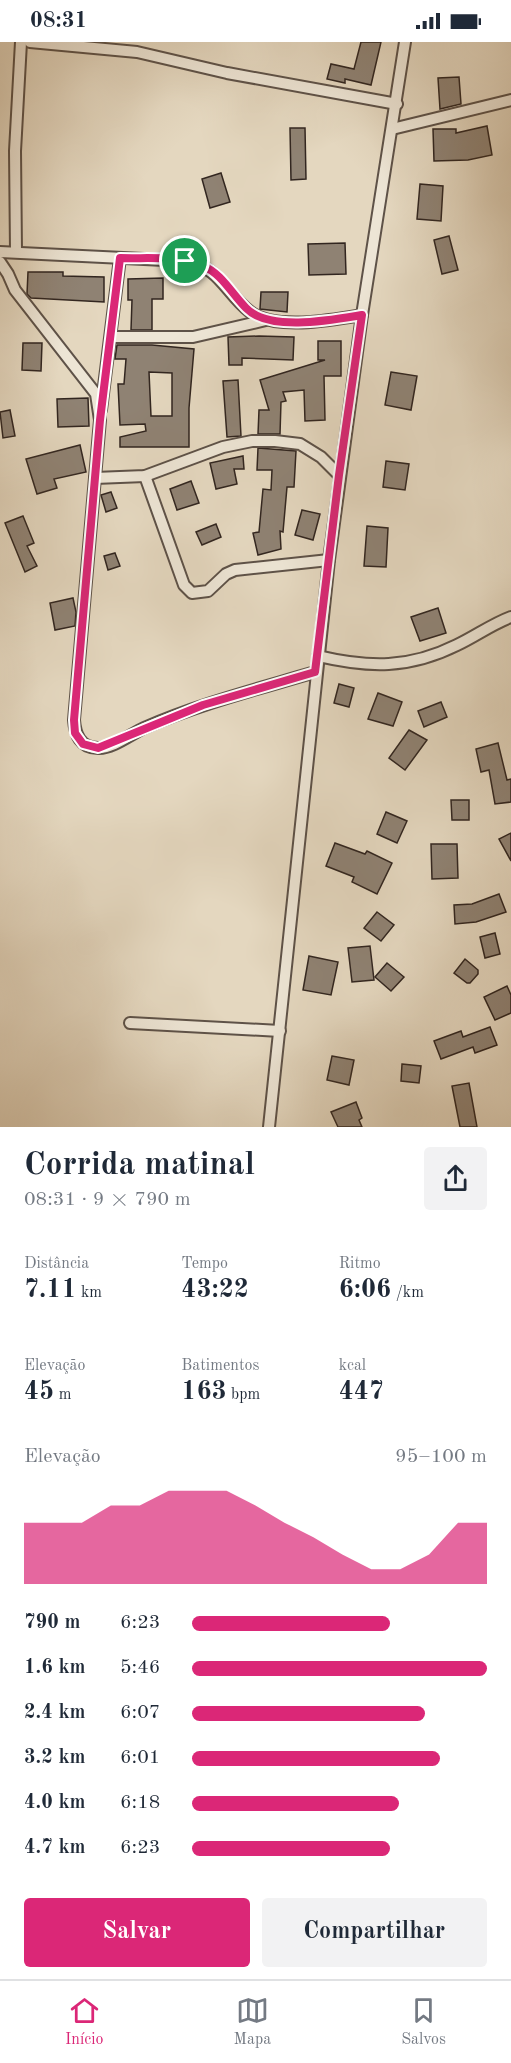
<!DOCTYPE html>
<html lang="pt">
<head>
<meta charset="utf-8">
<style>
	:root { --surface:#fff; --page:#f2f2f3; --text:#1f2937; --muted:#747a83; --line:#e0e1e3; --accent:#db2777 }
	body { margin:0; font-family:"Old Standard TT",serif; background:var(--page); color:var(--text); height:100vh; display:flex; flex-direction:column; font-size:22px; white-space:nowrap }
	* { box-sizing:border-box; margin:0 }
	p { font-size:20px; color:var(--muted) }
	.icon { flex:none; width:33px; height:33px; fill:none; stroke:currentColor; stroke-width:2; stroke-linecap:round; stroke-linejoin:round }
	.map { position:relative; height:1085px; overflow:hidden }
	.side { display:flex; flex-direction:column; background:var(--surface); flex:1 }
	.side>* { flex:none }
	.pin { position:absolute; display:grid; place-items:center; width:51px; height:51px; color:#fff; margin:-26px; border:3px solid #fff; border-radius:50%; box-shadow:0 2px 6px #0007 }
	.round { display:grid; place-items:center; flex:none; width:63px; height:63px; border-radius:6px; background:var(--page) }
	.headline { display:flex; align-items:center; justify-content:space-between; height:102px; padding:0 24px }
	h1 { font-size:33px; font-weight:600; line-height:45px }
	.stats { display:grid; grid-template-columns:repeat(3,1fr); gap:9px; height:102px; padding:6px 24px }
	.stats div { display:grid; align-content:center }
	.stats b { font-size:26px; font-weight:600 }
	.stats small { font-size:16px; font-weight:400 }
	.stats p { font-size:16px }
	.chart { height:168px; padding:12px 24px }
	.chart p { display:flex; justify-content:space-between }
	.chart svg { width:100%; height:108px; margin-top:6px; fill:var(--accent); opacity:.7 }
	.action { display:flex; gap:12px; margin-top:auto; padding:12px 24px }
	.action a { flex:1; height:69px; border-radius:6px; background:var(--accent); color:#fff; font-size:24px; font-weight:600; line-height:69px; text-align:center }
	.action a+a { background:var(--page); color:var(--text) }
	ul { padding:0 24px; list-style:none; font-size:20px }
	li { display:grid; grid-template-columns:96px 72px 1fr; align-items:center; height:45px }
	li i { height:15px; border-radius:8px; background:var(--accent) }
	.status { display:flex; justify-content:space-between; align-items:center; height:42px; padding:0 30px; background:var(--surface); direction:ltr }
	.status svg { height:16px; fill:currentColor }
	.menu { display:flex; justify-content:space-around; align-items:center; height:84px; border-top:2px solid var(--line); background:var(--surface); font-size:16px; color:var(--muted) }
	.menu a { display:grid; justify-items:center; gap:3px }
	.menu .current { color:var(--accent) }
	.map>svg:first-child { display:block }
	.building { fill:#8f8273; stroke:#322620; stroke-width:1.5; fill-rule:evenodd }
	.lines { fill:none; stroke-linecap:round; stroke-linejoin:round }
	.minor-casing { stroke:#5e5248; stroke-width:14 }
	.minor { stroke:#ede5d5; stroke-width:10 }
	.route-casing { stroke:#fff; stroke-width:12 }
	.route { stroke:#db2777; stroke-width:8 }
</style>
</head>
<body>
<div class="status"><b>08:31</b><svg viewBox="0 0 49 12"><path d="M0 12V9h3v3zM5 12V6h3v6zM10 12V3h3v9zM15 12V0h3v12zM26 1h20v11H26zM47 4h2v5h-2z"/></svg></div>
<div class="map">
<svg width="511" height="1085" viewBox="0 0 511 1085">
	<rect width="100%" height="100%" fill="#e4d7bf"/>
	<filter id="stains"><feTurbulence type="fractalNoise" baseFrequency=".00333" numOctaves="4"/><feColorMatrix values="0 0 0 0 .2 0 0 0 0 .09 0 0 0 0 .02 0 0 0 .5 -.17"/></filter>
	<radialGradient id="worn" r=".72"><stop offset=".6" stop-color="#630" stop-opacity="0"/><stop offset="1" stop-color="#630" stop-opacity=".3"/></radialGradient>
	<g class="building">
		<polygon points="361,0 381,0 371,43 345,37 345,41 327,37 331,22 354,27"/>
		<polygon points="459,35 461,62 440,67 438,36"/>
		<polygon points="487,84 492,113 468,118 434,119 433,87 456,87 456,91"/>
		<polygon points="290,86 305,86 306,137 291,138"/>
		<polygon points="221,131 230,160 210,166 202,137"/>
		<polygon points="420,142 443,144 441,179 417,177"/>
		<polygon points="449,194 458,228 442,232 434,198"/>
		<polygon points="345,201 346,232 309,233 308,202"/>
		<polygon points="28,230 63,230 63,234 104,235 104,260 31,256 27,252"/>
		<polygon points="163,236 163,257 152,257 152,288 131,288 132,258 128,258 128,237"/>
		<polygon points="261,250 288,250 287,270 260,267"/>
		<polygon points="259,294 294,295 293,318 242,316 242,323 229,323 228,295"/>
		<polygon points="318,299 341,299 341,334 324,334 325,378 305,379 304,348 283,350 286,359 281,360 280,392 258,392 259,368 269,368 260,338 325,318 318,318"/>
		<polygon points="23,301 42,301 41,329 22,328"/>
		<path d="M117 303H152L194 307 189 366V405H120V395L146 389 145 382 120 383 118 342H124L126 317H115ZM149 330 172 331V374H151Z"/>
		<polygon points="391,330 417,334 411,368 385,363"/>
		<polygon points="238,338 241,394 227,395 223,339"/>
		<polygon points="88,356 89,384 58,385 57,357"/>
		<polygon points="10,368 15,394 3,396 0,370"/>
		<polygon points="80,403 86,430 54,437 57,446 37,452 26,417"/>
		<polygon points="258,406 296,409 294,445 287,445 283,490 280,489 281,507 258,513 253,491 259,490 263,447 271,448 272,428 257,428"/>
		<polygon points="243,414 244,427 234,427 237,442 216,447 210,421"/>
		<polygon points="386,419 409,422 405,448 383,445"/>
		<polygon points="191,439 199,461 177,468 170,447"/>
		<polygon points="111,450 117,466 106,470 101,453"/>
		<polygon points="302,468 320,472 313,498 295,493"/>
		<polygon points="23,474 34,501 27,504 37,524 25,530 5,481"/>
		<polygon points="216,482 221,495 202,503 196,490"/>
		<polygon points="367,484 388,486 386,525 364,524"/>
		<polygon points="115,511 120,524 108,528 104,514"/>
		<polygon points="73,556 76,570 75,584 55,588 50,561"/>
		<polygon points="438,566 446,591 420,599 411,575"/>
		<polygon points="339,642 354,646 349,665 334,661"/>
		<polygon points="378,651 402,660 393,684 368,677"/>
		<polygon points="441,660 447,675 424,685 418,669"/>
		<polygon points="409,688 427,698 405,728 389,716"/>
		<polygon points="498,701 507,738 511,737 511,760 495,762 489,728 481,730 476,707"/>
		<polygon points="451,758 469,758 469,778 452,778"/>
		<polygon points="386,770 407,779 397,801 377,792"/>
		<polygon points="511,791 511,819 499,797"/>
		<polygon points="335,801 365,812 367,809 392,821 377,852 352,840 354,835 326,824"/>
		<polygon points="431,802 457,802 458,836 432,837"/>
		<polygon points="499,852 506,870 476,880 455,882 454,863 472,862"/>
		<polygon points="377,870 394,883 381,899 364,886"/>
		<polygon points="495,891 500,912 485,916 480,895"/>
		<polygon points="370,904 374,938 352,940 348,906"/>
		<polygon points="309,914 338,920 331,953 303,948"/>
		<polygon points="465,917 478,928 478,932 470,941 467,941 454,931"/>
		<polygon points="387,921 404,935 391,949 375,935"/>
		<polygon points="507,944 511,953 511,971 495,978 484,955"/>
		<polygon points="490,985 497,1003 475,1011 473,1005 441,1017 434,999 461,989 463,995"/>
		<polygon points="332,1014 354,1018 349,1043 327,1038"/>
		<polygon points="402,1022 421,1024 419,1041 401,1039"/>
		<polygon points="469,1041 477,1085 460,1085 452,1044"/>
		<polygon points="356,1060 362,1076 359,1078 362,1085 338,1085 331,1070"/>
	</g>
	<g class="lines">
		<defs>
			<g id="minor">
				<polyline points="30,0 137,10 227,31 397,62"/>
				<polyline points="392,87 511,58"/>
				<path d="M0 210 185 219C220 225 225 250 249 269 273 289 333 278 362 273"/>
				<polyline points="16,210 15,109 21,0"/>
				<path d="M0 220 8 232 15 248 96 352 100 378 74 678C75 692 80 706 98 706 112 707 131 692 144 686 199 662 258 647 315 630"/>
				<polyline points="111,295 193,295 266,278"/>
				<polyline points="101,368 120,216"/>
				<polyline points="145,434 184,543 192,551 208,549 226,532 235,528 329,518"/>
				<polyline points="95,436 145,434 223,405 252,399 275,399 300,402 321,415 339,433"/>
				<path d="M318 614C369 626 409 627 457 603 476 594 492 582 511 575"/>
				<polyline points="130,981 280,989"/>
				<polyline points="269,1085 329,518 362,273 405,0"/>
			</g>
		</defs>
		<use href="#minor" class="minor-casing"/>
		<use href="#minor" class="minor"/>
	</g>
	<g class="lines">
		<defs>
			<path id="route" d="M120 216C146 217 179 213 203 224 221 231 232 252 246 266 269 290 332 278 362 273L339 433 315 630 203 663 98 706 83 702 75 691 74 678 100 378Z"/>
		</defs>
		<use href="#route" class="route-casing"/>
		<use href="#route" class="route"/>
	</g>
	<rect width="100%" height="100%" filter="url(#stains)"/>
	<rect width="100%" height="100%" fill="url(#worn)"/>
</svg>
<div class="pin" style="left:185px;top:219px;background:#1e9e55"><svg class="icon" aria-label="arrive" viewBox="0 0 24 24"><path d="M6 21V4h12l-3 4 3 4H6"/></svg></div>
</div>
<section class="side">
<div class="headline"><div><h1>Corrida matinal</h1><p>08:31 · 9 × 790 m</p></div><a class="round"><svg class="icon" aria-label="share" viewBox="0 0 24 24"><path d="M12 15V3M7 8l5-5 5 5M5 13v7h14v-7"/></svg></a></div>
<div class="stats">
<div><p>Distância</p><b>7.11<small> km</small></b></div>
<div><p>Tempo</p><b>43:22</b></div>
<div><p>Ritmo</p><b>6:06<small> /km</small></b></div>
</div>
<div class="stats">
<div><p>Elevação</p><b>45<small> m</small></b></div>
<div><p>Batimentos</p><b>163<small> bpm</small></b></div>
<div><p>kcal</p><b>447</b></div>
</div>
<div class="chart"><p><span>Elevação</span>95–100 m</p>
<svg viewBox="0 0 160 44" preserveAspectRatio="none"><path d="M0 44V19L10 19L20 19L30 12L40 12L50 6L60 6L70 6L80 12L90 19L100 25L110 32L120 38L130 38L140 32L150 19L160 19V44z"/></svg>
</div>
<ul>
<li><b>790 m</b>6:23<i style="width:67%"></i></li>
<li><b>1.6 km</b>5:46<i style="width:100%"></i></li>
<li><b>2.4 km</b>6:07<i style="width:79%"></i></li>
<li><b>3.2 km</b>6:01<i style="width:84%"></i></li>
<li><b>4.0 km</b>6:18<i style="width:70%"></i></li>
<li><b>4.7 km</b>6:23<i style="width:67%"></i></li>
</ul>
<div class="action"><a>Salvar</a><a>Compartilhar</a></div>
</section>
<nav class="menu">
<a class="current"><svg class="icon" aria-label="home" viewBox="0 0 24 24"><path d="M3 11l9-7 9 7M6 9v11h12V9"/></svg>Início</a>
<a><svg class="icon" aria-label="map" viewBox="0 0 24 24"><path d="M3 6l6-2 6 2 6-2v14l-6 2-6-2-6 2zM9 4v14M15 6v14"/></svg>Mapa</a>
<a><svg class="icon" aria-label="saved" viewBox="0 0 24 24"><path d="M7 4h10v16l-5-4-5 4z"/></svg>Salvos</a>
</nav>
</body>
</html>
